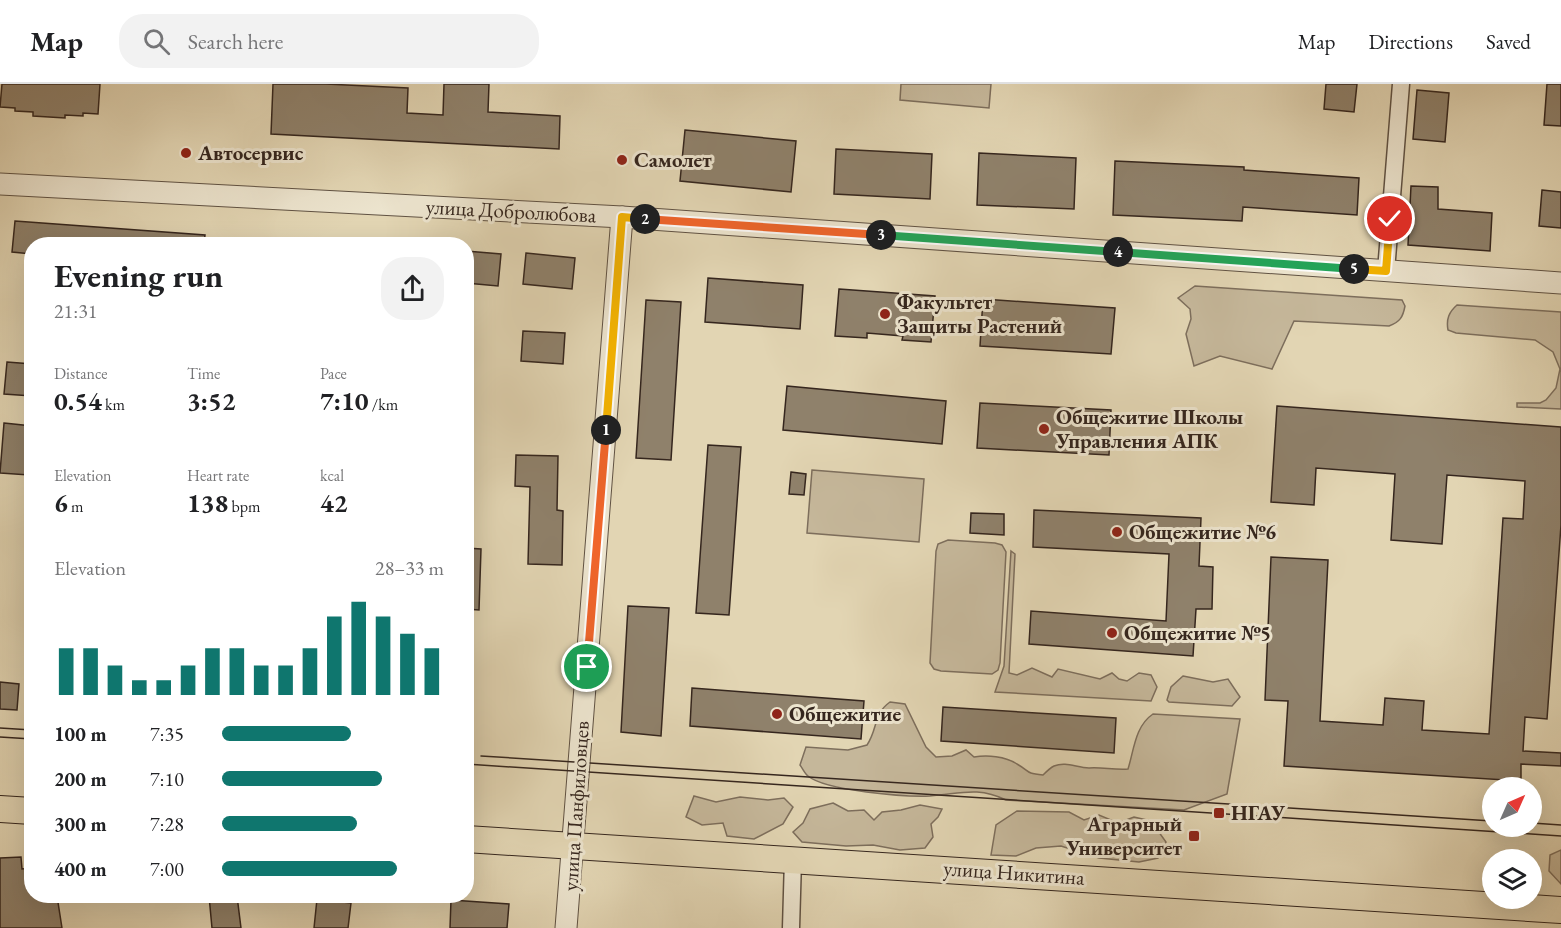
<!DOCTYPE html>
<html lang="en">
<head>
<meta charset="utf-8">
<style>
	:root { --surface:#fff; --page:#f2f2f2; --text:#202124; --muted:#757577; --line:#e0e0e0; --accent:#0f766e }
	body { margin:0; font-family:"EB Garamond",serif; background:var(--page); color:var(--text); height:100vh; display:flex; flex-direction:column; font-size:22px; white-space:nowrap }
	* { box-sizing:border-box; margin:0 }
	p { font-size:20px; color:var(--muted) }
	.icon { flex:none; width:33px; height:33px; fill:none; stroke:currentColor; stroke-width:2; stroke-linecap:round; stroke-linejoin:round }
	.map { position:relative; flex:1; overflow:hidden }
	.side { position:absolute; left:24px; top:153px; width:450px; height:666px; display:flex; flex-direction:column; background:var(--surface); border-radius:24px; box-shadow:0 6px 24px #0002 }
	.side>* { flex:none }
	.needle { width:39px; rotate:45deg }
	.fabs { position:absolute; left:1482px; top:693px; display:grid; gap:12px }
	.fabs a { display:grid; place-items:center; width:60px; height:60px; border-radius:50%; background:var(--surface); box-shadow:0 6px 24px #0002; font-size:30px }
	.pin { position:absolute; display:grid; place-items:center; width:51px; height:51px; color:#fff; margin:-26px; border:3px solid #fff; border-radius:50%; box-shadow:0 2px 6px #0007 }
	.km { position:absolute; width:30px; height:30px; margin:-15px; border-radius:50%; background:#222; color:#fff; font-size:16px; line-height:30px; text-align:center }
	.round { display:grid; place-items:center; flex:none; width:63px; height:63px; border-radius:24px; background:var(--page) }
	.summary { display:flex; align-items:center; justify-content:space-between; height:102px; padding:0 30px }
	h1 { font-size:33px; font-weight:700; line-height:45px }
	.metrics { display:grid; grid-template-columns:repeat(3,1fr); gap:9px; height:102px; padding:6px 30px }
	.metrics div { display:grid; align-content:center }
	.metrics b { font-size:26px; font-weight:700 }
	.metrics small { font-size:16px; font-weight:400 }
	.metrics p { font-size:16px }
	.chart { height:168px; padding:12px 30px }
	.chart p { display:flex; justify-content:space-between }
	.chart svg { width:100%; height:108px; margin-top:6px; stroke:var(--accent); stroke-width:6 }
	ul { padding:0 30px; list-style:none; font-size:20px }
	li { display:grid; grid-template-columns:96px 72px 1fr; align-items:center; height:45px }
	li i { height:15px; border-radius:8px; background:var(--accent) }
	header { display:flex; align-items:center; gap:36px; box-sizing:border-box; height:84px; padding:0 30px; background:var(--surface); border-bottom:2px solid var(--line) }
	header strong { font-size:28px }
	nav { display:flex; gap:33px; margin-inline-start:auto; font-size:21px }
	.search { width:420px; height:54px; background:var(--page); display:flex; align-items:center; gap:15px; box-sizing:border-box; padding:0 21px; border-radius:24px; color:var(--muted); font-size:22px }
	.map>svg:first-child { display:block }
	.green { fill:#c5b79a; stroke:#7d6e5c; stroke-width:1.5 }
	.building { fill:#8f816b; stroke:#35261e; stroke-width:1.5 }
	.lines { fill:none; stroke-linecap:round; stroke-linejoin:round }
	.minor-casing { stroke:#605243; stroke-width:19 }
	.tertiary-casing { stroke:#605243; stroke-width:23 }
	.primary-casing { stroke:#35261e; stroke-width:28 }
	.minor { stroke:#ece4ce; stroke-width:16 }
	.tertiary { stroke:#ece4ce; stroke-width:21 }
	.primary { stroke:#e2d5b3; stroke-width:26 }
	.tram { stroke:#35261e; stroke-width:1.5 }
	.split-1-casing { stroke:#fff; stroke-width:12 }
	.split-2-casing { stroke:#fff; stroke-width:12 }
	.split-3-casing { stroke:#fff; stroke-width:12 }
	.split-4-casing { stroke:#fff; stroke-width:12 }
	.split-5-casing { stroke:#fff; stroke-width:12 }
	.split-6-casing { stroke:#fff; stroke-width:12 }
	.split-1 { stroke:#f0652b; stroke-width:8 }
	.split-2 { stroke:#f5b400; stroke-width:8 }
	.split-3 { stroke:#f0652b; stroke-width:8 }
	.split-4 { stroke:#22a559; stroke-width:8 }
	.split-5 { stroke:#22a559; stroke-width:8 }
	.split-6 { stroke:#f5b400; stroke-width:8 }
	.poi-dot { fill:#8f2418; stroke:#ece4ce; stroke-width:2 }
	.labels { text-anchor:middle; stroke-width:6; stroke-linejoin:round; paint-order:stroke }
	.poi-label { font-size:21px; font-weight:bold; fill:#35261e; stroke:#ece4ce; text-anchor:start }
	.street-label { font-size:21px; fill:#35261e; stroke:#ece4ce }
</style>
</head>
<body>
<header>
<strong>Map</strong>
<div class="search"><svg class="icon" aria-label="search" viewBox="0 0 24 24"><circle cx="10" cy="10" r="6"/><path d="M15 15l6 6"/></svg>Search here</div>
<nav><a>Map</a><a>Directions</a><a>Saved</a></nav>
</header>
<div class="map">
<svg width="1561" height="844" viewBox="0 0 1561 844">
	<rect width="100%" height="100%" fill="#e2d5b3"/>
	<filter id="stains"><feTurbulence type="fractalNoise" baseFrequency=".00333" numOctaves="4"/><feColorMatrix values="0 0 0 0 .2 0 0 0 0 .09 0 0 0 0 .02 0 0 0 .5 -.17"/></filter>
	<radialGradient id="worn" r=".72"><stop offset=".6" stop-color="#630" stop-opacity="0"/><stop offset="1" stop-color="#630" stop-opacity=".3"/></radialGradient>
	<g class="green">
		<polygon points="901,0 991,0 989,24 900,16"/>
		<path d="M1195 202 1402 216 1405 222C1403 233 1400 238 1389 242L1294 237 1272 285 1220 272 1194 282 1186 250 1191 235 1190 225 1178 214Z"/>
		<path d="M1457 221 1561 228V325L1517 323V319H1540L1546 316 1556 304 1560 285 1553 268 1535 256 1456 249 1448 246C1446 235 1449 228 1457 221Z"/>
		<polygon points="812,386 924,395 919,458 807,449"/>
		<polygon points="948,456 995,459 1002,461 1006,468 1000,579 998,586 992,590 941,587 934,585 930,579 936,467 938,460"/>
		<polygon points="1011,467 1015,470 1009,589 1017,591 1032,584 1052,593 1058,585 1100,595 1112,589 1119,595 1127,597 1139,589 1151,591 1157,603 1151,617 995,608 1004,582"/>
		<polygon points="1183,592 1213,598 1228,595 1240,613 1232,622 1169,618 1167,616 1171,603"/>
		<path d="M890 618 905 620 926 663 936 673 952 672 966 666 974 673C987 671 1005 672 1017 680 1031 688 1024 689 1043 691 1046 688 1050 684 1054 682 1066 677 1077 684 1089 684 1102 683 1114 686 1128 685 1134 666 1135 642 1153 630L1240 635 1227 710 1184 726 1006 716C977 702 960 710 930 712 905 713 826 707 808 692 805 690 803 685 800 681L806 663 848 666 867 661C878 645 873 630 890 618Z"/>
		<polygon points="694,712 716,718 740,713 768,716 784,714 793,723 783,740 754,755 727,752 723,739 702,741 686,733"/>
		<polygon points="833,719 848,727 864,726 874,736 882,728 901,726 920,721 942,725 938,733 931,740 933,753 925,764 900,766 873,761 846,762 802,758 793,748 803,739 810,725"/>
		<polygon points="1017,727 1069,728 1084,736 1099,731 1118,739 1134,733 1151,737 1166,758 1158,774 1139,778 1099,774 1061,762 1036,764 1016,772 991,771 996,741"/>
		<polygon points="1561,766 1561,800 1549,787 1550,771"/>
	</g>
	<g class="building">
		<polygon points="2,0 100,0 98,30 83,29 83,32 65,31 65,34 33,32 33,28 15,27 15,24 0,23"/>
		<polygon points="273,0 326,0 408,4 407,29 443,31 444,0 489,0 488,28 560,32 559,65 271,50"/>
		<polygon points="1326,0 1357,0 1354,28 1324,25"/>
		<polygon points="1547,0 1561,0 1561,42 1544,41"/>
		<polygon points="1417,6 1449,9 1445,58 1413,55"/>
		<polygon points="685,46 796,57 791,108 680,97"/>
		<polygon points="836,65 932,70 930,115 834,110"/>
		<polygon points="979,69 1076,74 1074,125 977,121"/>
		<polygon points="1115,77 1244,83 1244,86 1359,94 1357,131 1243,123 1242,137 1113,131"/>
		<polygon points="1411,102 1438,103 1438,125 1492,129 1490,167 1408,161"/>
		<polygon points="1542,106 1561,108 1561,144 1539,142"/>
		<polygon points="15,137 205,151 204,160 32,160 32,170 12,168"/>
		<polygon points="466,167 501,170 498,202 466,199"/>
		<polygon points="526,169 575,174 572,205 523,200"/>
		<polygon points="708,194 803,201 800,245 705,238"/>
		<polygon points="839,205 935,212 931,258 902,256 903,252 867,249 867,254 835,252"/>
		<polygon points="983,215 1115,224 1111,270 980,262"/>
		<polygon points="646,216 681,218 671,376 636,374"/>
		<polygon points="523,247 565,249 563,280 521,277"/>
		<polygon points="7,278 32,280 32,312 4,310"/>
		<polygon points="787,302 946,317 942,360 783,346"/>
		<polygon points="980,319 1111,326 1109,371 977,364"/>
		<polygon points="1277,322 1561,343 1561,441 1547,635 1525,633 1523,667 1561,669 1561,682 1521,680 1521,697 1284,682 1288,617 1265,616 1271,473 1328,476 1320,637 1383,641 1385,614 1424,617 1422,646 1489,650 1503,434 1523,435 1525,397 1447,391 1442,460 1391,456 1395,390 1316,384 1314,421 1271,418"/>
		<polygon points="4,339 32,342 29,391 0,389"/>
		<polygon points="708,361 741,363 729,531 696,529"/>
		<polygon points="516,371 558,372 557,426 563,427 562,481 528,480 530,403 515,402"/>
		<polygon points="791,388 806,390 804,411 789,410"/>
		<polygon points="1034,426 1201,434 1199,482 1213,483 1212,525 1196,525 1193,572 1029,560 1031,527 1166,537 1169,470 1033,463"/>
		<polygon points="971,429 1004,430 1004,451 970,449"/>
		<polygon points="466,464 481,465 479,526 466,525"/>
		<polygon points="628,522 669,524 661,652 621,648"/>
		<polygon points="0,598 19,600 17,626 0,625"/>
		<polygon points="692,604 864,617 861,655 690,642"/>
		<polygon points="943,623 1116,634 1114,669 941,657"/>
		<polygon points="21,773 22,785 32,784 32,812 57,812 62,844 0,844 0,774"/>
		<polygon points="209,812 237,812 241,844 212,844"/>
		<polygon points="317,815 351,819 348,844 314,844"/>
		<polygon points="451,816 509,820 507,844 450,844"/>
	</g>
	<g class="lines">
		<defs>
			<g id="minor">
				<polyline points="1386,187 1401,0"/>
				<polyline points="791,844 793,775"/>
			</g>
			<g id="tertiary">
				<polyline points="0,100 622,133 1561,199"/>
				<polyline points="566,844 622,133"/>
			</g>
			<g id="primary">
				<polyline points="0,725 32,727"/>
				<polyline points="466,755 1561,826"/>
			</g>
		</defs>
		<use href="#minor" class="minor-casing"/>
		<use href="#tertiary" class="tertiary-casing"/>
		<use href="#primary" class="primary-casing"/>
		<use href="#minor" class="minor"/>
		<use href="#tertiary" class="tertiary"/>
		<use href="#primary" class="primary"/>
		<g class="tram">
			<polyline points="0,644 32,646"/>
			<polyline points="0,653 32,655"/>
			<polyline points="481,672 1492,737"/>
			<polyline points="466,680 1561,752"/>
			<polyline points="1532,739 1561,741"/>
		</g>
	</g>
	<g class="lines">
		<defs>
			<polyline id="split-1" points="587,583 606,346"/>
			<polyline id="split-2" points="606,346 622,133 645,135"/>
			<polyline id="split-3" points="645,135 881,151"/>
			<polyline id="split-4" points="881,151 1118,168"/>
			<polyline id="split-5" points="1118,168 1354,185"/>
			<polyline id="split-6" points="1354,185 1386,187 1390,135"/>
		</defs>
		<use href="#split-1" class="split-1-casing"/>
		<use href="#split-2" class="split-2-casing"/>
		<use href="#split-3" class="split-3-casing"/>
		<use href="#split-4" class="split-4-casing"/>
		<use href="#split-5" class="split-5-casing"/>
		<use href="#split-6" class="split-6-casing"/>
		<use href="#split-1" class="split-1"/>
		<use href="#split-2" class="split-2"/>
		<use href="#split-3" class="split-3"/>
		<use href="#split-4" class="split-4"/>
		<use href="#split-5" class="split-5"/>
		<use href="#split-6" class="split-6"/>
	</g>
	<g class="poi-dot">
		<circle cx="186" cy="69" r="6"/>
		<circle cx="622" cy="76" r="6"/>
		<circle cx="885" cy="230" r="6"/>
		<circle cx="1044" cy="345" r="6"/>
		<circle cx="1117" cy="448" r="6"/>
		<circle cx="1112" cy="549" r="6"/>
		<circle cx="777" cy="630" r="6"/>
		<rect x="1213" y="723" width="12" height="12" rx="3"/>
		<rect x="1188" y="746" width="12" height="12" rx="3"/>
	</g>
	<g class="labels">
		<g class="poi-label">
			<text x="198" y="76">Автосервис</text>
			<text x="634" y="83">Самолет</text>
			<text x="897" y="225">Факультет<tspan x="897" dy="24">Защиты Растений</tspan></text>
			<text x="1056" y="340">Общежитие Школы<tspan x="1056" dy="24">Управления АПК</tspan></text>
			<text x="1129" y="455">Общежитие №6</text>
			<text x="1124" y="556">Общежитие №5</text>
			<text x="789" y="637">Общежитие</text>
			<text x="1231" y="736">НГАУ</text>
			<text x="1182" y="747" text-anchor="end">Аграрный<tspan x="1182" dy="24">Университет</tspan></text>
		</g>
		<g class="street-label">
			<text transform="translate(511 127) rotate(3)" y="7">улица Добролюбова</text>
			<text transform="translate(576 722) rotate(-86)" y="7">улица Панфиловцев</text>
			<text transform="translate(1014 789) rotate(4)" y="7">улица Никитина</text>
		</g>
	</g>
	<rect width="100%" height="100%" filter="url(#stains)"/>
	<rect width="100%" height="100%" fill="url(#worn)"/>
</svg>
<div class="fabs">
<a><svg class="needle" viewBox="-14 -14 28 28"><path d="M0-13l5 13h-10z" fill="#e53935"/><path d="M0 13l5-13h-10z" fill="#757577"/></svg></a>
<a><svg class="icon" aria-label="layers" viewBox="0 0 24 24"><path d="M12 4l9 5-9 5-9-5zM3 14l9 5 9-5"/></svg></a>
</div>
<div class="pin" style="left:587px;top:583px;background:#1e9e55"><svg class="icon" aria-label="arrive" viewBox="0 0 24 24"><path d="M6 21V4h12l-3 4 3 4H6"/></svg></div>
<div class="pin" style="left:1390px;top:135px;background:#d93025"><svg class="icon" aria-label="check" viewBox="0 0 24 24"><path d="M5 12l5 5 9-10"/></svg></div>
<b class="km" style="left:606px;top:346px">1</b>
<b class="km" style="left:645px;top:135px">2</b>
<b class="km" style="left:881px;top:151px">3</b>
<b class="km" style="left:1118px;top:168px">4</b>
<b class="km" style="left:1354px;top:185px">5</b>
<section class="side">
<div class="summary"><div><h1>Evening run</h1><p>21:31</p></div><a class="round"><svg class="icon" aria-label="share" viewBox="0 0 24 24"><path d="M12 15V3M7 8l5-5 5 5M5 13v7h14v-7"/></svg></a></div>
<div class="metrics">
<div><p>Distance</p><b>0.54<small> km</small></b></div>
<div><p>Time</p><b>3:52</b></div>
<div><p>Pace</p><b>7:10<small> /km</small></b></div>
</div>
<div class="metrics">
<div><p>Elevation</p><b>6<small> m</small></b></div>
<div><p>Heart rate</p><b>138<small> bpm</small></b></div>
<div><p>kcal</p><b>42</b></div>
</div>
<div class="chart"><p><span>Elevation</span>28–33 m</p>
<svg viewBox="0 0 160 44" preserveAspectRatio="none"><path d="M5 44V25M15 44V25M25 44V32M35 44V38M45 44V38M55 44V32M65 44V25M75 44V25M85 44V32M95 44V32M105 44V25M115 44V12M125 44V6M135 44V12M145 44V19M155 44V25"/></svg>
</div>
<ul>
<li><b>100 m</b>7:35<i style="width:58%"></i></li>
<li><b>200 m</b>7:10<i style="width:72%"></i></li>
<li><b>300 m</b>7:28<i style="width:61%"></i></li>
<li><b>400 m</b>7:00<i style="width:79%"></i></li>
</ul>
</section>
</div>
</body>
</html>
